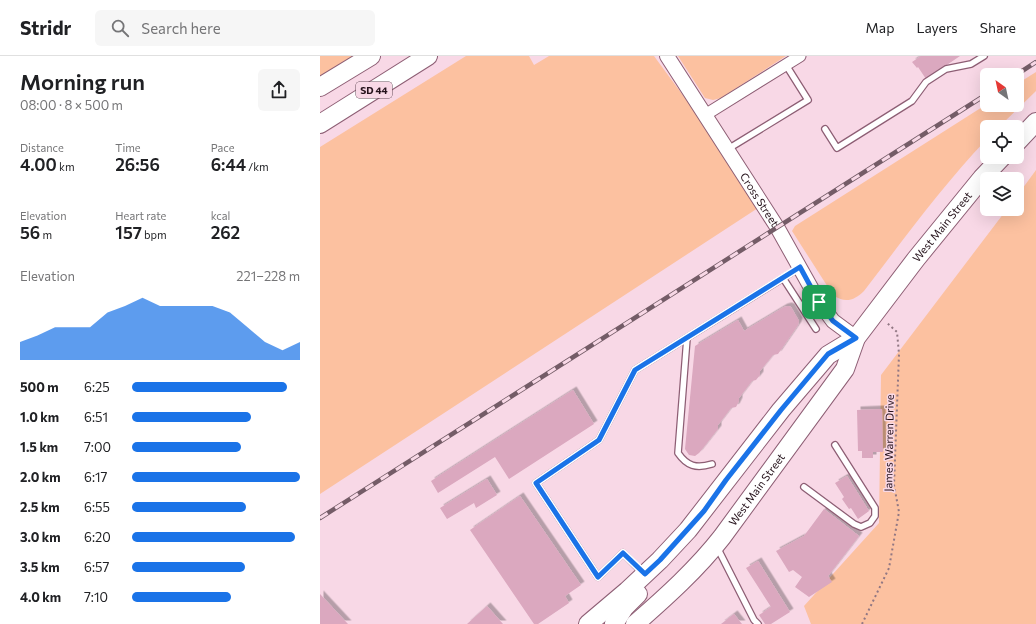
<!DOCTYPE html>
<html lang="en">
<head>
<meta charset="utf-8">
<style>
	:root { --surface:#fff; --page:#f6f6f6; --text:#202124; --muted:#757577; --line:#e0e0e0; --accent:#1a73e8 }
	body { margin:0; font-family:Commissioner,sans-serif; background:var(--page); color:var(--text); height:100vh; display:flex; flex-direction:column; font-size:15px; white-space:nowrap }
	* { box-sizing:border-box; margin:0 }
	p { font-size:13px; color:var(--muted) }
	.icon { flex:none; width:22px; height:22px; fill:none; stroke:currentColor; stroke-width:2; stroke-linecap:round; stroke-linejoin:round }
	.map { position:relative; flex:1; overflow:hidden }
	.drawer { display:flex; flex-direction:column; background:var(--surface); width:320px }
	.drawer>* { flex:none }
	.needle { width:26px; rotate:327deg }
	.buttons { position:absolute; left:660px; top:12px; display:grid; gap:8px }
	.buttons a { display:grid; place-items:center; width:44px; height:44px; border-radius:6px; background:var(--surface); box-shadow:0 4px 16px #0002; font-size:20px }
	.pin { position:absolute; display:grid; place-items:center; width:34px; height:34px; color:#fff; margin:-17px; border-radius:8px; box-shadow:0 2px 6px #0006 }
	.round { display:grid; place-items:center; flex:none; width:42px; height:42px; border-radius:6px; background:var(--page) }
	.head { display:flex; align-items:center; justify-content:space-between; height:68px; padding:0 20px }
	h1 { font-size:22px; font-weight:600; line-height:30px }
	.figures { display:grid; grid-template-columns:repeat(3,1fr); gap:6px; height:68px; padding:4px 20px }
	.figures div { display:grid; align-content:center }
	.figures b { font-size:17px; font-weight:600 }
	.figures small { font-size:11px; font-weight:400 }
	.figures p { font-size:11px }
	.chart { height:112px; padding:8px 20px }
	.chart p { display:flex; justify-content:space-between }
	.chart svg { width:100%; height:72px; margin-top:4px; fill:var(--accent); opacity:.7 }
	ul { padding:0 20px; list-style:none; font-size:13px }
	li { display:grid; grid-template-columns:64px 48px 1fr; align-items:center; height:30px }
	li i { height:10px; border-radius:5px; background:var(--accent) }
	header { display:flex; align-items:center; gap:24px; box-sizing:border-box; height:56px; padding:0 20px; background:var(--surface); border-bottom:1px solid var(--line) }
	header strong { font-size:19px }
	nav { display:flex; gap:22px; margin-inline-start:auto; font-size:14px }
	.search { width:280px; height:36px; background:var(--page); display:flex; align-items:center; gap:10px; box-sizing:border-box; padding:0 14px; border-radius:6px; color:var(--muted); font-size:15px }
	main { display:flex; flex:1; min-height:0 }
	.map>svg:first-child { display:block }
	.green { fill:#fcc1a0 }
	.building { fill:#dba8bf; filter:url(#shadow) }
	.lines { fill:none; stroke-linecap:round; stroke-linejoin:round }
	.service-casing { stroke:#8d5e74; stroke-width:8 }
	.minor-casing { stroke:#8d5e74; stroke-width:13 }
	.tertiary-casing { stroke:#8d5e74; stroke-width:16 }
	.primary-casing { stroke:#8d5e74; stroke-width:20 }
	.path { stroke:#917783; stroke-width:2; stroke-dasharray:2 3; stroke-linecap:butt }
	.service { stroke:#fff; stroke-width:5.5 }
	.minor { stroke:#fff; stroke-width:11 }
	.tertiary { stroke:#fff; stroke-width:14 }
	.primary { stroke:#fff; stroke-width:18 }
	.rail-casing { stroke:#745c67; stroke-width:4.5 }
	.rail { stroke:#f8d8e6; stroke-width:3; stroke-dasharray:9; stroke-linecap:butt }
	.route-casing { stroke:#fff; stroke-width:8 }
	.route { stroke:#1a73e8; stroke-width:5 }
	.labels { text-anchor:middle; stroke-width:3; stroke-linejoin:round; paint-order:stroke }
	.shield { fill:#f8d8e6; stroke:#644d58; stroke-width:1 }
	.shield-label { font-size:10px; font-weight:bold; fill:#25121b }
	.street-label { font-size:11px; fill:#25121b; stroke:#f8d8e6 }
</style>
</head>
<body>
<header>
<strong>Stridr</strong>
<div class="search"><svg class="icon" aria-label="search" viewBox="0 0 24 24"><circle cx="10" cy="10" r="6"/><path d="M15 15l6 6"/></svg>Search here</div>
<nav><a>Map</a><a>Layers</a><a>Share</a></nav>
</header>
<main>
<section class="drawer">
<div class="head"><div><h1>Morning run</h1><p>08:00 · 8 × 500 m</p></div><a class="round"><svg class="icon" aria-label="share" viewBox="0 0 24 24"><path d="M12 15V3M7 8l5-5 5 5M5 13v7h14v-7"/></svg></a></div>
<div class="figures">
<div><p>Distance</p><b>4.00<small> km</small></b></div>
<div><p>Time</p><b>26:56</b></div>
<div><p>Pace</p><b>6:44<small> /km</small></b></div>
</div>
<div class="figures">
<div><p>Elevation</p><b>56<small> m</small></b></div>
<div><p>Heart rate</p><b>157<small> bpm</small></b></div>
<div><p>kcal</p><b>262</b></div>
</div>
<div class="chart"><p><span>Elevation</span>221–228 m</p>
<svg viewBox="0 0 160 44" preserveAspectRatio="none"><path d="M0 44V33L10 29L20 24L30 24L40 24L50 15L60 11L70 6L80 11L90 11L100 11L110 11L120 15L130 24L140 33L150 38L160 33V44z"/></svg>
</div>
<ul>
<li><b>500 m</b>6:25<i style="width:92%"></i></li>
<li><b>1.0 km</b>6:51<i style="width:71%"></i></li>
<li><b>1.5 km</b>7:00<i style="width:65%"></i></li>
<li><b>2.0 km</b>6:17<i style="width:100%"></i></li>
<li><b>2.5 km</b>6:55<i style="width:68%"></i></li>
<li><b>3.0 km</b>6:20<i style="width:97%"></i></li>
<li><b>3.5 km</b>6:57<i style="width:67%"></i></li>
<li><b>4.0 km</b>7:10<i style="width:59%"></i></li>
</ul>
</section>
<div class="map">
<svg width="716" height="568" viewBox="0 0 716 568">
	<defs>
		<filter id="shadow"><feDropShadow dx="3.5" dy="-3.5" stdDeviation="0" flood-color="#0004"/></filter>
	</defs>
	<rect width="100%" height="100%" fill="#f8d8e6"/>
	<g class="green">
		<polygon points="0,0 42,0 0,27"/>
		<polygon points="146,0 209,0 214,9 229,0 334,0 373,53 438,152 0,438 0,91"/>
		<polygon points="358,0 466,0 401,42 393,44 385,42"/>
		<path d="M716 16V35L679 71H667V83C622 130 584 183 544 235 535 244 525 248 513 239L472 175 475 170 667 48V49H697V28Z"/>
		<polygon points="716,114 716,568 491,568 484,550 559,467 561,319 687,153 697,153 697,140"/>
	</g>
	<g class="building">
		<polygon points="601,0 640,0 606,23 598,11 597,12 592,6"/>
		<polygon points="468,250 471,251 479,265 478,269 458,298 453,299 440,315 440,319 436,324 432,325 419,342 419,345 416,351 411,352 398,369 398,373 379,397 375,400 369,399 365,393 375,290 418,264 424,275 464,251"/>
		<polygon points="253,334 274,368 189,423 175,401 118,437 111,425"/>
		<polygon points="562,353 563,396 553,396 553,402 542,402 542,395 538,395 537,354"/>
		<polygon points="527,420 549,455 538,463 531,452 529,453 522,443 524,441 515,427"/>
		<polygon points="167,423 177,439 156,452 154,447 127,463 120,452"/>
		<polygon points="200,440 261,529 245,540 249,547 218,568 214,568 150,474"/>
		<polygon points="504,453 539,480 508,520 512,526 489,541 475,531 482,521 473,514 469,516 456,495 484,480"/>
		<polygon points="438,505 470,556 451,568 445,568 439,559 451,551 426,512"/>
		<polygon points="0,538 28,568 0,568"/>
		<polygon points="167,550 183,568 147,568"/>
		<polygon points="414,558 422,568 401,568"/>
	</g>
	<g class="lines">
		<defs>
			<g id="service">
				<polyline points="505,73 517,92 592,45 606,26 626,13 651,8 664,0"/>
				<polyline points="408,93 488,44 466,9"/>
				<polyline points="480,211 463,222 496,273"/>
				<path d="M367 282 358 397C367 410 376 413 392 408"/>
				<polyline points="484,431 534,468 541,471 550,467 555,460 555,452 515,389"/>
				<polyline points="397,491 434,564 438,568"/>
				<polyline points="323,517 303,497 278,521 216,427 279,384 315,314 463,222"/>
			</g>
			<polyline id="minor" points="385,59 480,0"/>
			<g id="tertiary">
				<path id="s1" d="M347 0 457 171 499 246 513 265 536 282"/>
			</g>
			<g id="primary">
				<polyline points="0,31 51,0"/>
				<polyline points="0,68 108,0"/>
				<polyline points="697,86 716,66"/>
				<polyline points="268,568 307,535 340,504 368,474 461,354 508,299 536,282"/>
				<polyline points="294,568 304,552 318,538"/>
				<path id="s2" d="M315 568C346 541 377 513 402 481L525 313 536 282 596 203 662 122 682 101"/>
			</g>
		</defs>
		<use href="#service" class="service-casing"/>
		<use href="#minor" class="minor-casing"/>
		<use href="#tertiary" class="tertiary-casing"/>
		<use href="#primary" class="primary-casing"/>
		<polyline class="path" points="542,568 569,512 579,456 574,429 579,298 577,276 567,267"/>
		<use href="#service" class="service"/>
		<use href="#minor" class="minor"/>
		<use href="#tertiary" class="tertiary"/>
		<use href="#primary" class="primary"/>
		<defs>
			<g id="rail">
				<polyline points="696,19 716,6"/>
				<polyline points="0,462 667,38"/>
			</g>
		</defs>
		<use href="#rail" class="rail-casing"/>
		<use href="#rail" class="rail"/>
	</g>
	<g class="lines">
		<defs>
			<polygon id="route" points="480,211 499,246 513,265 536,282 508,298 461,354 406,424 384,455 340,504 325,518 303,497 278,521 216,427 279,384 315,314"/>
		</defs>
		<use href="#route" class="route-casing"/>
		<use href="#route" class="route"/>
	</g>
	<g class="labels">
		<rect class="shield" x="36" y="26" width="36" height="16" rx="3"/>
		<g class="shield-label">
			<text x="54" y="38">SD 44</text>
		</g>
		<g class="street-label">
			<text dy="4" stroke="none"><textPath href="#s1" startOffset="171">Cross Street</textPath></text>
			<text dy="4" stroke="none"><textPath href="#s2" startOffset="505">West Main Street</textPath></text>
			<text transform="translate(569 387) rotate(-89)" y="4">James Warren Drive</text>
			<text dy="4" stroke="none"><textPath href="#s2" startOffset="182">West Main Street</textPath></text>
		</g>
	</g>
</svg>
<div class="buttons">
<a><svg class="needle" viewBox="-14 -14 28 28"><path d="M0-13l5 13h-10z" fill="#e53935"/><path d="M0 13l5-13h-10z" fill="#757577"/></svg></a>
<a><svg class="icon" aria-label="locate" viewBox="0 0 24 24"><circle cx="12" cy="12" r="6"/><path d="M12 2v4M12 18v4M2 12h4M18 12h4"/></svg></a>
<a><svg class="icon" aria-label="layers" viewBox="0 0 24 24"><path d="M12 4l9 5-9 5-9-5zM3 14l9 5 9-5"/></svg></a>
</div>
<div class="pin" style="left:499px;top:246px;background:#1e9e55"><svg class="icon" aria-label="arrive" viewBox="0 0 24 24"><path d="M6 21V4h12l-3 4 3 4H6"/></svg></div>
</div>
</main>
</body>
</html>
